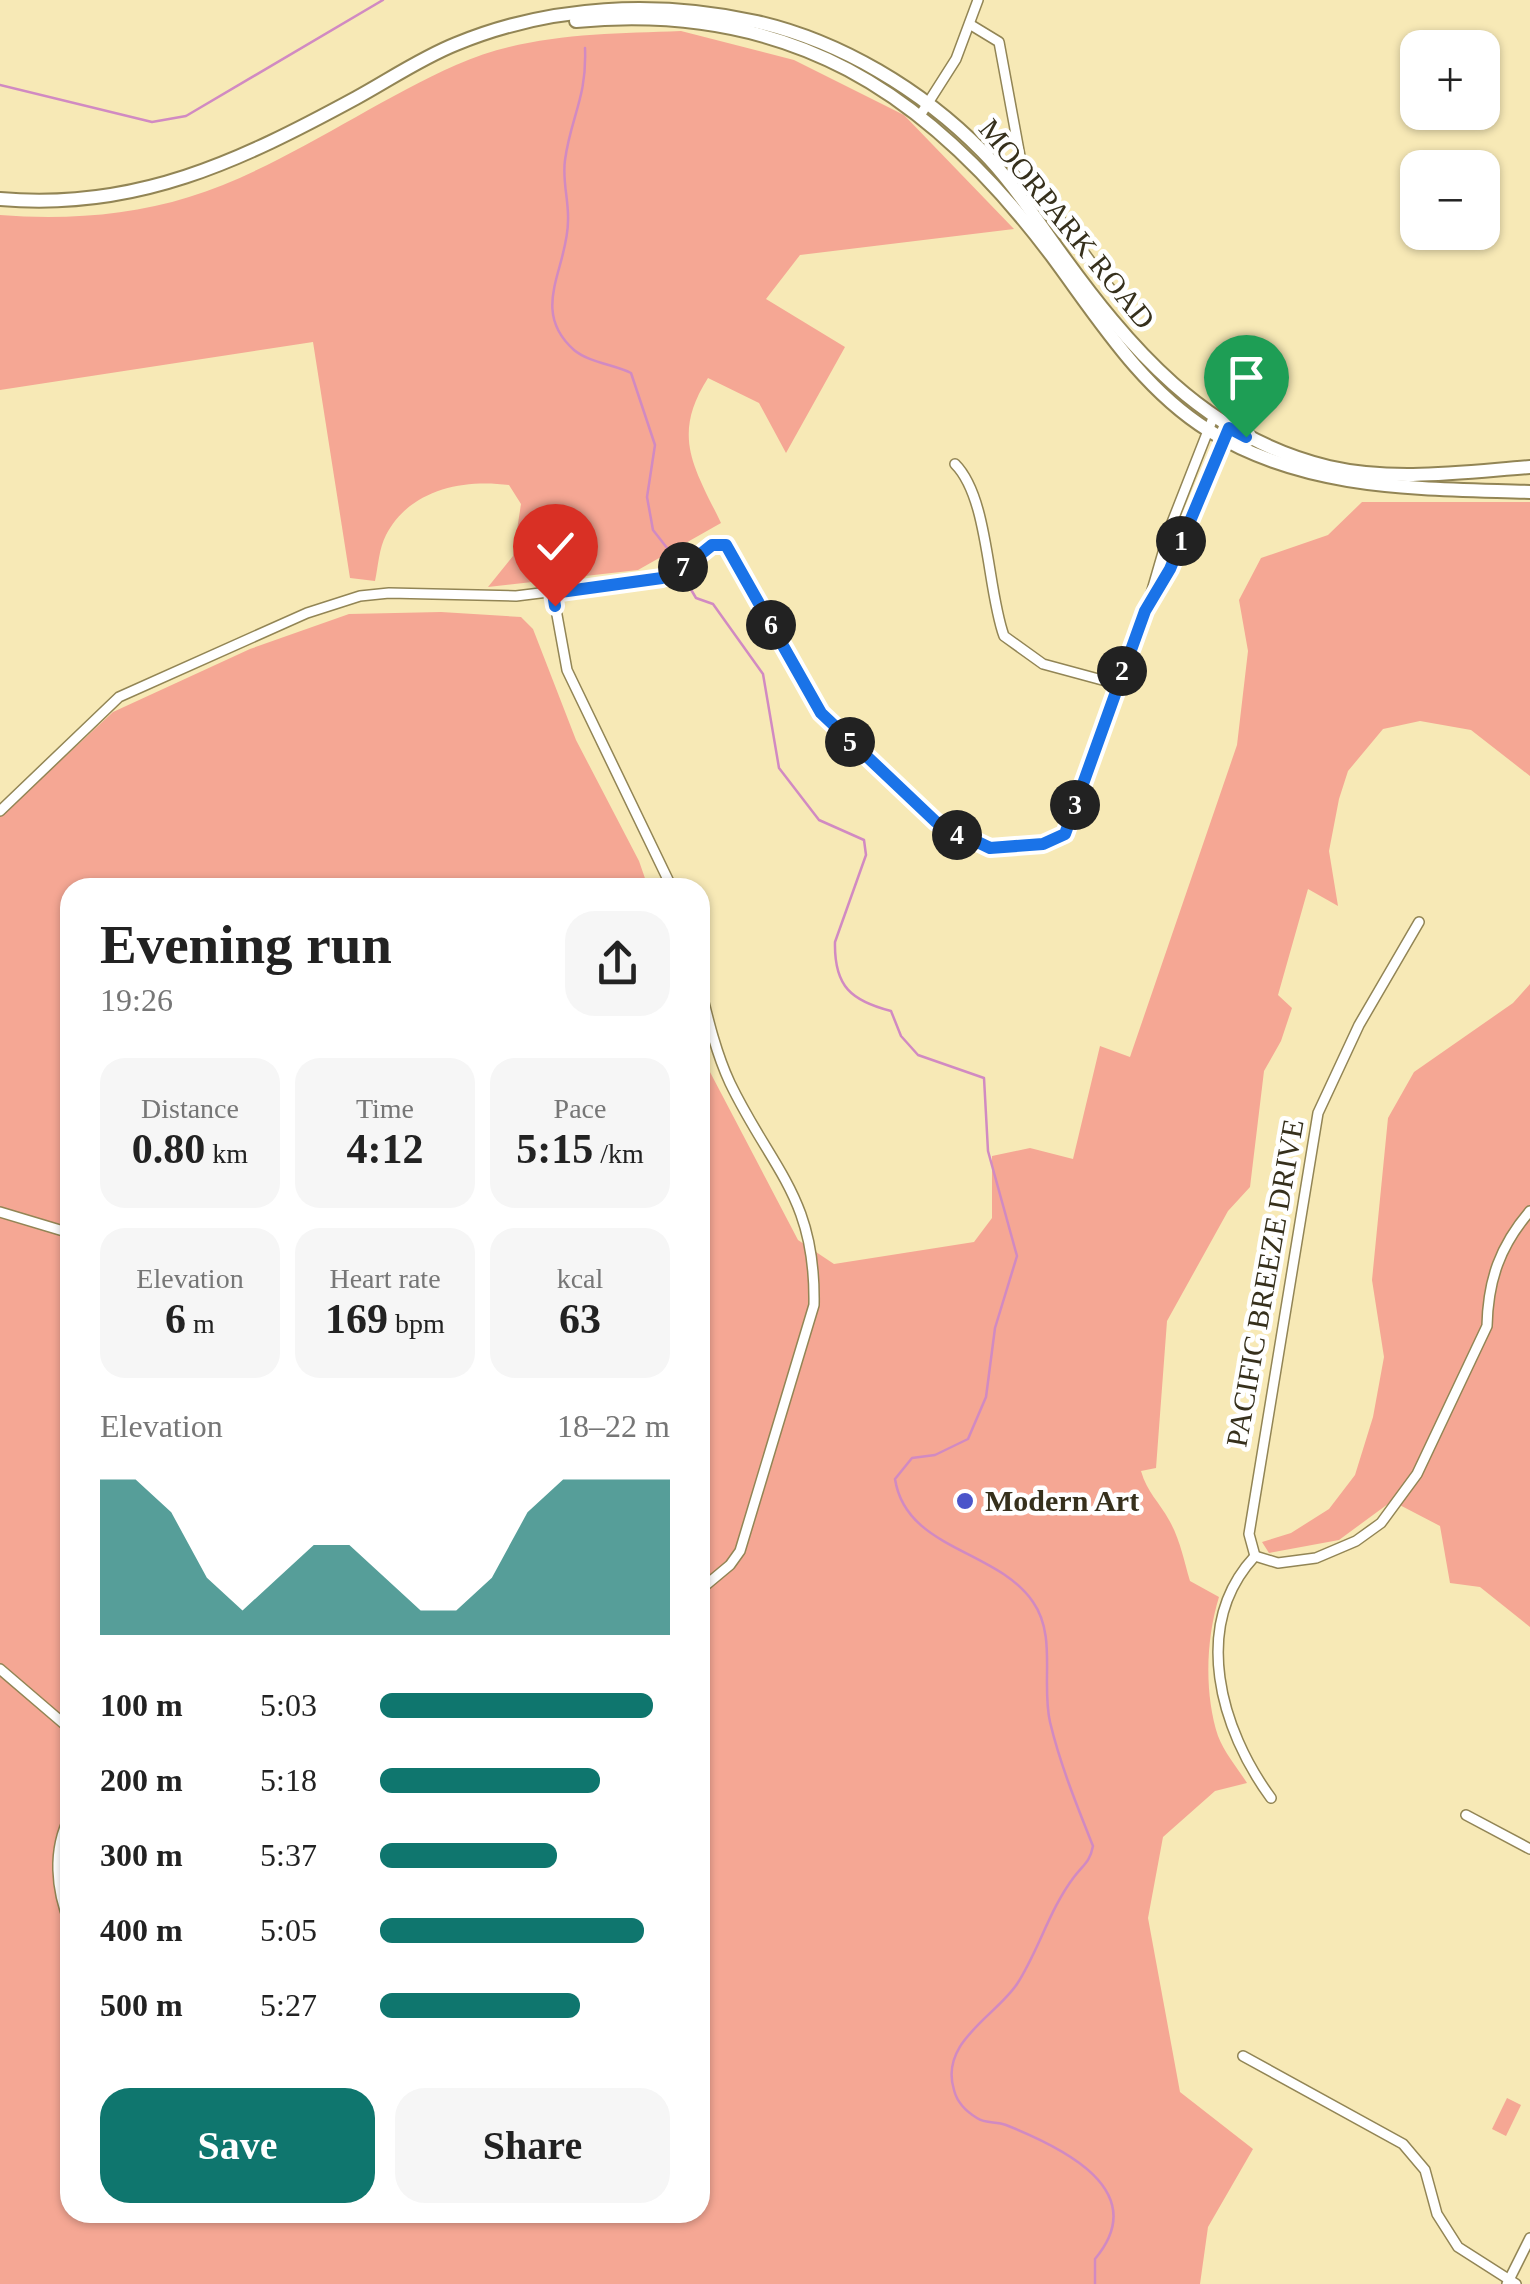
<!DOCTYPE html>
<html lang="en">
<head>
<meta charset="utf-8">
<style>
	:root { --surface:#fff; --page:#f6f6f6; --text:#222; --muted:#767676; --accent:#0f766e }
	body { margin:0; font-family:Georgia,serif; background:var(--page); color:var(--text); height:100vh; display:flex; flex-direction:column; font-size:38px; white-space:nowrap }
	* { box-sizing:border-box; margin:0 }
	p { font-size:32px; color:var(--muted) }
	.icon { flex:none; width:55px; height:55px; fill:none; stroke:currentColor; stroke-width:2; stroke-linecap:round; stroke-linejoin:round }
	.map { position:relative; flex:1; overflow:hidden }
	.side { position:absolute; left:60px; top:878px; width:650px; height:1345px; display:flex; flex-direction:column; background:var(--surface); border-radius:30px; box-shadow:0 2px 8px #0004 }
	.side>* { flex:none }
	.buttons { position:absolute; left:1400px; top:30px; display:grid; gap:20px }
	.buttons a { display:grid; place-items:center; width:100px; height:100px; border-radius:20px; background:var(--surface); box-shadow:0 2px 8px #0004; font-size:50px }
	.pin { position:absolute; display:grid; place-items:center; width:85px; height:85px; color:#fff; margin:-102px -42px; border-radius:50% 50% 50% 0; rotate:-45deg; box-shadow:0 0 10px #0007 }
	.pin .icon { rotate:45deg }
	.km { position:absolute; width:50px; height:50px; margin:-25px; border-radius:50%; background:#222; color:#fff; font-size:28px; line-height:50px; text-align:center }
	.round { display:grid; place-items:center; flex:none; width:105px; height:105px; border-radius:30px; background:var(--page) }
	.summary { display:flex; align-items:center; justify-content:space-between; height:170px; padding:0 40px }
	h1 { font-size:55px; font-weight:600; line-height:75px }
	.figures { display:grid; grid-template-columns:repeat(3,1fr); gap:15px; height:170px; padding:10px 40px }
	.figures div { display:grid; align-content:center; border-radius:25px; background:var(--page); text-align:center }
	.figures b { font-size:42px; font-weight:600 }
	.figures small { font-size:28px; font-weight:400 }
	.figures p { font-size:28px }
	.chart { height:280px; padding:20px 40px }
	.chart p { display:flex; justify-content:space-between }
	.chart svg { width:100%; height:180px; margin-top:10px; fill:var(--accent); opacity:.7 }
	.cta { display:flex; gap:20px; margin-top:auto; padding:20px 40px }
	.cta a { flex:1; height:115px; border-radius:30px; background:var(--accent); color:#fff; font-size:40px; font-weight:600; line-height:115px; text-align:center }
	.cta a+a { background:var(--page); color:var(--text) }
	ul { padding:0 40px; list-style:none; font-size:32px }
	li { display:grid; grid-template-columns:160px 120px 1fr; align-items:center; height:75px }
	li i { height:25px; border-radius:12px; background:var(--accent) }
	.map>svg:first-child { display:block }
	.green { fill:#f5a794 }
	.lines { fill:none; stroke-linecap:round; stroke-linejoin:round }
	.stream { stroke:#d18ac2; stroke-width:2.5 }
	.street-casing { stroke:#928555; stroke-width:12 }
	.secondary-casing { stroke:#928555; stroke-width:16 }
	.street { stroke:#fff; stroke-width:9 }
	.secondary { stroke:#fff; stroke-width:12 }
	.route-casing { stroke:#fff; stroke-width:20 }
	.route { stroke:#1a73e8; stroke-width:12 }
	.poi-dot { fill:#4b55ca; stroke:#fff; stroke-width:4 }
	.labels { text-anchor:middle; stroke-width:9; stroke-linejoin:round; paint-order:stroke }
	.street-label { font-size:30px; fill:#36301c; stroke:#fff }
	.poi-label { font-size:30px; font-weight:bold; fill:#36301c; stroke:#fff; text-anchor:start }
</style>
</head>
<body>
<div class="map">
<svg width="1530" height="2284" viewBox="0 0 1530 2284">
	<rect width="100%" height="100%" fill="#f7e9b6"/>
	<g class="green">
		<path d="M681 31 794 60 904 115 1014 229 800 255 766 299 845 347 786 453 759 403 708 378C671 436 694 467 721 523L638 570 488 587 513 556 521 504 509 485C463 479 410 489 386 535 379 548 378 567 375 581L350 578 313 342 0 390V215C62 220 129 216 189 197 278 170 370 103 456 65 528 33 604 34 681 31Z"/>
		<path d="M1362 502H1530V776L1471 730 1420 721 1383 729 1348 771 1339 799 1329 851 1338 906 1308 889 1278 995 1292 1008 1281 1041 1264 1071 1250 1187 1228 1211 1167 1321 1156 1468 1141 1471C1147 1492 1159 1502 1169 1520 1180 1539 1184 1561 1190 1581L1219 1597C1206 1639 1204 1693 1218 1736 1224 1752 1238 1769 1247 1783L1215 1791 1163 1837 1148 1918 1180 2092 1253 2149 1208 2227 1200 2284H0V817L113 712 250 649 349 614 441 612 521 617 533 629 576 740 639 861 648 887 70 888V2212H700V1053L798 1240 834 1264 974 1242 992 1218V1156L1030 1148 1073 1159 1100 1046 1130 1057 1237 745 1248 651 1239 600 1261 558 1328 535Z"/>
		<polygon points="1530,984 1530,1627 1480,1587 1450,1583 1440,1526 1392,1501 1339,1540 1269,1553 1262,1542 1291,1533 1329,1509 1355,1475 1373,1417 1384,1357 1372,1280 1388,1118 1414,1072 1513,1003"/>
		<polygon points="1507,2098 1521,2105 1506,2136 1492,2129"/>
	</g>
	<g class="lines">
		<g class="stream">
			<path d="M585 48C587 98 571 116 565 160 562 182 569 200 568 221 568 268 529 310 574 350 588 362 615 365 631 373L655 445 647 497 653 530 671 553"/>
			<polyline points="0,85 152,122 186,116 383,0"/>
			<path d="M686 581 696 598 713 604 763 674 779 768 819 820 864 840 866 855 835 942C834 987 852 1001 891 1011L901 1036 918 1055 984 1078 988 1151 1017 1256 995 1328 986 1397 968 1439 935 1455 912 1458 895 1479C906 1550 997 1549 1033 1602 1057 1636 1041 1683 1050 1722 1060 1764 1077 1806 1093 1846 1090 1862 1083 1865 1074 1877 1049 1910 1039 1950 1017 1984 996 2016 939 2042 954 2090 957 2102 967 2112 977 2118 986 2124 996 2121 1006 2125 1061 2147 1153 2190 1095 2259V2284"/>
		</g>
		<defs>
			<g id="street">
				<polyline points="971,25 999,42 1022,167 1112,291"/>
				<polyline points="921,114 956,59 978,0"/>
				<path d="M955 464C989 498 987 590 1004 636L1043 664 1117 684"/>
				<polyline points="553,593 567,670 672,888"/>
				<polyline points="1148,604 1171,525 1213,418"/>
				<polyline points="0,811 119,697 307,613 360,596 389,593 516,596 661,578 718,543 731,550 821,713 936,822 990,848 1043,843 1065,834 1145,611 1170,569 1224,437"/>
				<path d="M700 986C708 1019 716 1053 730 1083 772 1170 816 1197 814 1305L740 1551 730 1565 700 1590"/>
				<polyline points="0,1212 70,1233"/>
				<polyline points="1255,1556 1249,1534 1318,1113 1359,1025 1419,922"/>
				<path d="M1255 1556 1278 1563 1316 1558 1356 1541 1381 1523 1417 1474 1487 1326C1488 1280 1500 1246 1530 1211"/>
				<path d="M1255 1556C1190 1626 1221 1730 1271 1798"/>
				<polyline points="0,1669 70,1729"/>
				<polyline points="1466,1815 1530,1849"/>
				<path d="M70 1816C52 1850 56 1890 70 1924"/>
				<polyline points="1243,2056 1403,2144 1425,2170 1437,2214 1458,2247 1516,2284"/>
				<polyline points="1507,2284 1530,2238"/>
			</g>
			<g id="secondary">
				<path d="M576 21C789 1 929 92 1052 256 1098 318 1141 388 1208 430 1306 491 1418 488 1530 492"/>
				<path d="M0 199C136 211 240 161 356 98 389 80 421 58 456 44 550 5 658 0 757 22 840 41 922 90 982 151 1011 180 1033 215 1057 248 1129 348 1204 437 1329 467 1394 482 1464 472 1530 467"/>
			</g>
		</defs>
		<use href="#street" class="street-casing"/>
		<use href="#secondary" class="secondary-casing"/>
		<use href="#street" class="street"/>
		<use href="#secondary" class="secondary"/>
	</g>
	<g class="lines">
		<defs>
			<polyline id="route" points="555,606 553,593 662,578 681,570 712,545 726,545 821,713 936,822 990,848 1043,844 1065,834 1145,611 1170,569 1229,428 1246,437"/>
		</defs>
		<use href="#route" class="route-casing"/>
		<use href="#route" class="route"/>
	</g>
	<circle class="poi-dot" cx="965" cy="1501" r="10"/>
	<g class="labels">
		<g class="street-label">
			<text transform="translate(1067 224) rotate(51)" y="10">MOORPARK ROAD</text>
			<text transform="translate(1265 1283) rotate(-80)" y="10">PACIFIC BREEZE DRIVE</text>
		</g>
		<g class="poi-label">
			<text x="985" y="1511">Modern Art</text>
		</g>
	</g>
</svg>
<div class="buttons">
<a>+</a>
<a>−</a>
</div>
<div class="pin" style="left:1246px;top:437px;background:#1e9e55"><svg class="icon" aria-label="arrive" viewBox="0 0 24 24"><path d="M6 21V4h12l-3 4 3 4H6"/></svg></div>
<div class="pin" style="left:555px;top:606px;background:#d93025"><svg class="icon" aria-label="check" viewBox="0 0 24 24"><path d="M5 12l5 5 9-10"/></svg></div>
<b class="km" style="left:1181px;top:541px">1</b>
<b class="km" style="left:1122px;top:671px">2</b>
<b class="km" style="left:1075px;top:805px">3</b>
<b class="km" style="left:957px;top:835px">4</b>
<b class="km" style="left:850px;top:742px">5</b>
<b class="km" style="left:771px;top:625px">6</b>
<b class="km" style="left:683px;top:567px">7</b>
<section class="side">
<div class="summary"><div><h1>Evening run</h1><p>19:26</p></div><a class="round"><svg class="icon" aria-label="share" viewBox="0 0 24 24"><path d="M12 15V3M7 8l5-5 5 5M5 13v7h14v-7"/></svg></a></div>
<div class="figures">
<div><p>Distance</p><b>0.80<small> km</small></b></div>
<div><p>Time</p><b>4:12</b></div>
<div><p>Pace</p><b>5:15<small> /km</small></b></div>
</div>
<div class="figures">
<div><p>Elevation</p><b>6<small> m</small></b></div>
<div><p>Heart rate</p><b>169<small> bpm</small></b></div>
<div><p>kcal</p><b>63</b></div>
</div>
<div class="chart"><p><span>Elevation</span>18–22 m</p>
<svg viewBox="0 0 160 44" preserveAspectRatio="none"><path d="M0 44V6L10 6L20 14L30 30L40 38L50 30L60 22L70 22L80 30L90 38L100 38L110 30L120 14L130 6L140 6L150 6L160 6V44z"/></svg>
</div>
<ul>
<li><b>100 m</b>5:03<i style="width:94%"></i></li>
<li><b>200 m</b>5:18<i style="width:76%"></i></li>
<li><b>300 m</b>5:37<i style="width:61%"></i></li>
<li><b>400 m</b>5:05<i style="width:91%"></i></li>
<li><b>500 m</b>5:27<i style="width:69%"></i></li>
</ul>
<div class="cta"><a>Save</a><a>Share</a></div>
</section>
</div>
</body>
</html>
